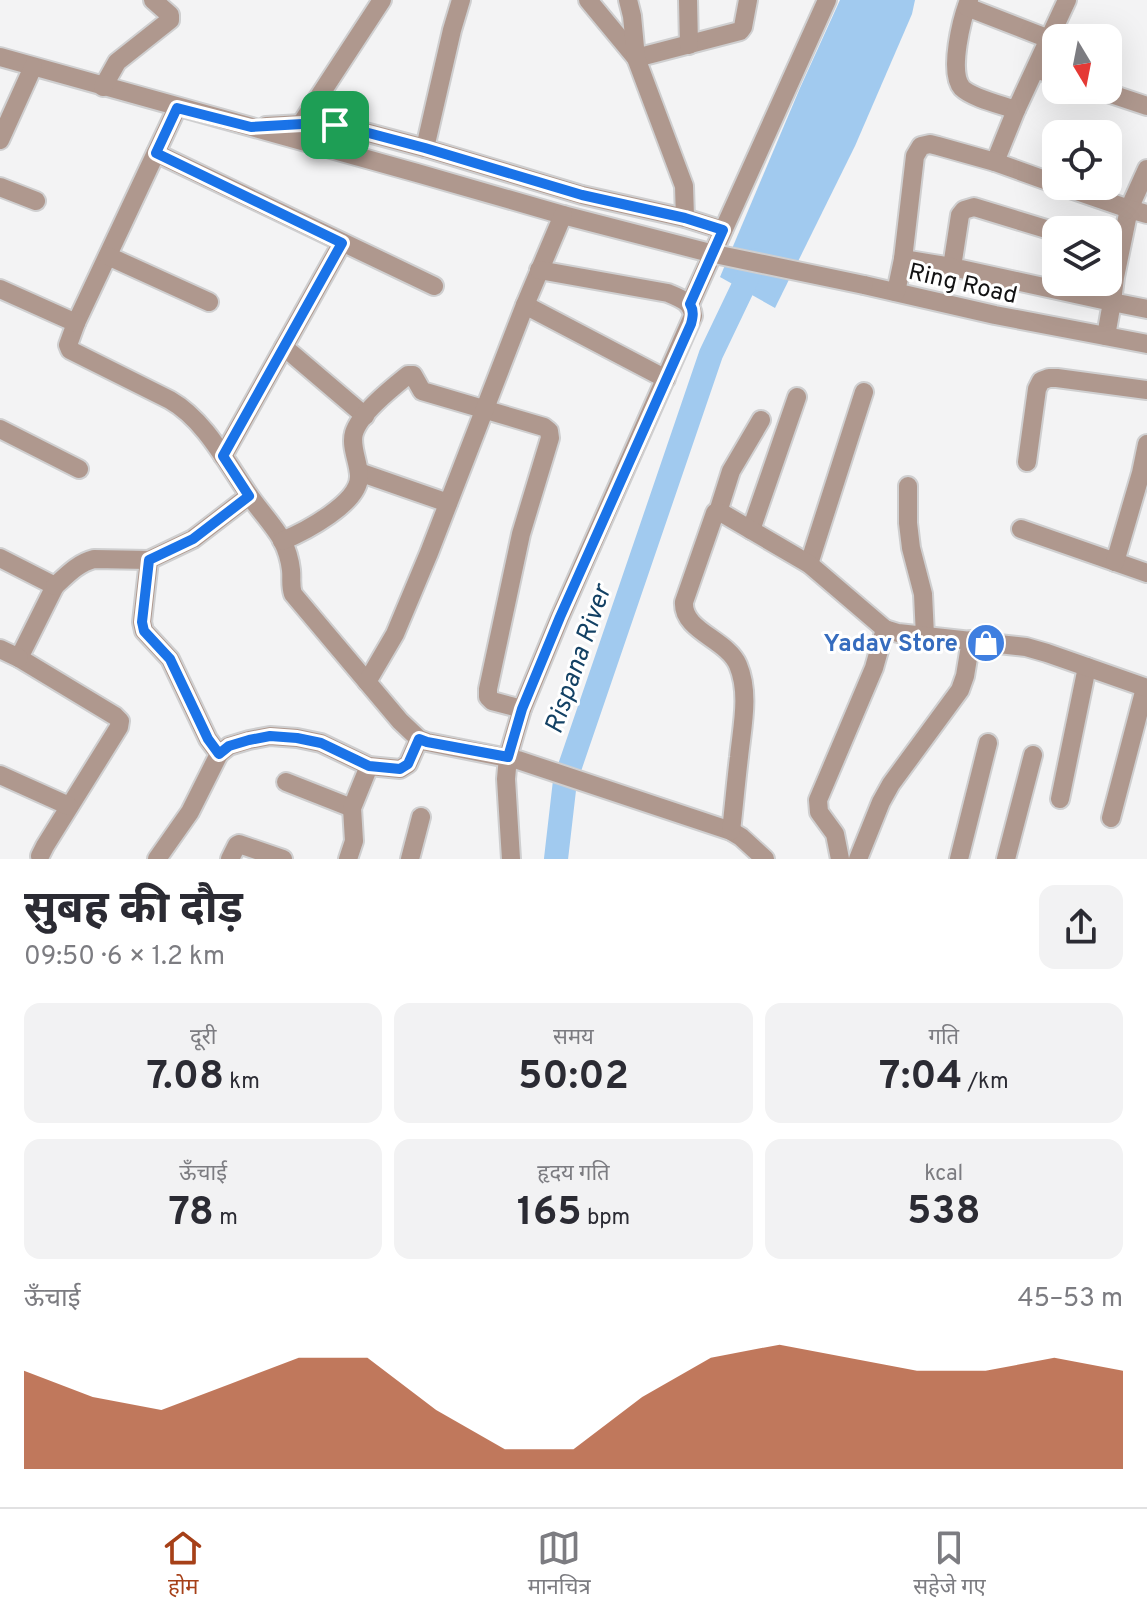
<!DOCTYPE html>
<html lang="hi">
<head>
<meta charset="utf-8">
<style>
	:root { --surface:#fff; --page:#f2f2f3; --text:#2b2b33; --muted:#7c7c81; --line:#e1e1e2; --accent:#a64018 }
	body { margin:0; font-family:Overpass,"Noto Sans Devanagari",sans-serif; background:var(--page); color:var(--text); height:100vh; display:flex; flex-direction:column; font-size:30px; white-space:nowrap }
	* { box-sizing:border-box; margin:0 }
	p { font-size:26px; color:var(--muted) }
	.icon { flex:none; width:44px; height:44px; fill:none; stroke:currentColor; stroke-width:2; stroke-linecap:round; stroke-linejoin:round }
	.map { position:relative; height:859px; overflow:hidden }
	.sheet { display:flex; flex-direction:column; background:var(--surface); flex:1 }
	.sheet>* { flex:none }
	.needle { width:52px; rotate:170deg }
	.controls { position:absolute; left:1042px; top:24px; display:grid; gap:16px }
	.controls a { display:grid; place-items:center; width:80px; height:80px; border-radius:16px; background:var(--surface); box-shadow:0 8px 32px #0002; font-size:40px }
	.pin { position:absolute; display:grid; place-items:center; width:68px; height:68px; color:#fff; margin:-34px; border-radius:16px; box-shadow:0 4px 12px #0006 }
	.round { display:grid; place-items:center; flex:none; width:84px; height:84px; border-radius:16px; background:var(--page) }
	.summary { display:flex; align-items:center; justify-content:space-between; height:136px; padding:0 24px }
	h1 { font-size:44px; font-weight:700; line-height:60px }
	.figures { display:grid; grid-template-columns:repeat(3,1fr); gap:12px; height:136px; padding:8px 24px }
	.figures div { display:grid; align-content:center; border-radius:16px; background:var(--page); text-align:center }
	.figures b { font-size:40px; font-weight:700 }
	.figures small { font-size:22px; font-weight:400 }
	.figures p { font-size:22px }
	.chart { height:224px; padding:16px 24px }
	.chart p { display:flex; justify-content:space-between }
	.chart svg { width:100%; height:144px; margin-top:8px; fill:var(--accent); opacity:.7 }
	.menu { display:flex; justify-content:space-around; align-items:center; height:112px; border-top:2px solid var(--line); background:var(--surface); font-size:22px; color:var(--muted) }
	.menu a { display:grid; justify-items:center; gap:4px }
	.menu .on { color:var(--accent) }
	.map>svg:first-child { display:block }
	.water { fill:#a1caef }
	.lines { fill:none; stroke-linecap:round; stroke-linejoin:round }
	.river { stroke:#a1caef; stroke-width:24 }
	.minor-casing { stroke:#cfcfd0; stroke-width:22 }
	.minor { stroke:#af988e; stroke-width:18 }
	.minor-bridge-casing { stroke:#cfcfd0; stroke-width:22; stroke-linecap:butt }
	.minor-bridge { stroke:#af988e; stroke-width:18 }
	.route-casing { stroke:#fff; stroke-width:16 }
	.route { stroke:#1a73e8; stroke-width:10 }
	.labels { text-anchor:middle; stroke-width:6; stroke-linejoin:round; paint-order:stroke }
	.street-label { font-size:24px; fill:#121213; stroke:#fff }
	.shop-label { font-size:24px; font-weight:bold; fill:#366cbe; stroke:#fff; text-anchor:end }
	.water-label { font-size:26px; font-style:italic; fill:#134164; stroke:#fff }
</style>
</head>
<body>
<div class="map">
<svg width="1147" height="859" viewBox="0 0 1147 859">
	<rect width="100%" height="100%" fill="#f3f3f4"/>
	<polygon class="water" points="840,0 915,0 912,14 855,146 775,308 720,277 800,88"/>
	<g class="lines">
		<polyline class="river" points="556,859 565,781 711,354 756,260"/>
		<defs>
			<g id="minor">
				<polyline points="588,0 636,58 740,31 743,27 748,0"/>
				<polyline points="628,0 632,16 636,58 684,186 685,218"/>
				<polyline points="688,0 689,45"/>
				<path d="M969 0C962 18 948 72 962 88 972 98 1002 105 1016 110"/>
				<polyline points="967,7 1049,39"/>
				<polyline points="0,57 417,173 563,215 710,253"/>
				<polyline points="1036,69 1056,76"/>
				<polyline points="103,87 117,62 170,20 170,15 153,0"/>
				<polyline points="1099,90 1147,106"/>
				<path d="M177 108 76 323 68 345 70 350 170 400C205 420 226 462 249 495 259 510 273 524 282 540 286 548 290 561 291 570 292 579 290 585 293 594L400 721 419 739 427 742 518 760 731 831 741 837 765 859"/>
				<polyline points="301,124 382,0"/>
				<polyline points="266,126 320,123 346,127 425,148 582,195 685,218 723,230"/>
				<polyline points="0,140 33,67"/>
				<polyline points="425,148 452,30 461,0"/>
				<polyline points="156,153 434,286"/>
				<polyline points="995,162 1016,110 1067,0"/>
				<polyline points="1147,169 1129,209 1115,277 1112,302 1147,309"/>
				<polyline points="1062,186 1129,209 1147,214"/>
				<polyline points="0,187 36,201"/>
				<polyline points="1056,232 974,207 964,210 960,215 952,267 1112,302 1106,336"/>
				<polyline points="108,256 209,302"/>
				<polyline points="903,259 952,267"/>
				<polyline points="864,285 995,315 1147,344"/>
				<polyline points="0,289 76,323"/>
				<polyline points="896,292 903,259 915,156 921,146 930,144 938,146 995,162 1056,184"/>
				<polyline points="690,304 827,0"/>
				<polyline points="525,305 666,379"/>
				<polyline points="284,347 365,416"/>
				<polyline points="0,429 79,469"/>
				<polyline points="223,456 342,243"/>
				<polyline points="1027,462 1037,389 1041,381 1049,378 1057,378 1147,390"/>
				<polyline points="359,472 448,503"/>
				<polyline points="908,486 908,523 911,548 923,594 925,636"/>
				<polyline points="718,512 731,471 761,420"/>
				<polyline points="1021,529 1147,573"/>
				<polyline points="751,530 797,397"/>
				<path d="M282 541C304 532 360 503 359 476 359 463 350 446 354 433 360 413 392 388 408 375H413L422 391 544 427 549 431 550 438 521 534 488 689V697L492 701 522 709"/>
				<polyline points="0,558 55,586 19,658 115,716 120,721 119,727 45,846 40,856"/>
				<polyline points="149,560 142,622 144,631 170,659 208,739 219,754 190,812 157,859"/>
				<polyline points="1115,562 1141,473 1147,444"/>
				<polyline points="809,564 864,392"/>
				<path d="M55 586C67 575 78 563 94 559L149 560 193 539 249 496"/>
				<polyline points="0,649 19,658"/>
				<polyline points="367,682 395,634 429,553 525,305 563,215"/>
				<polyline points="219,754 229,746 249,740 270,736 297,738 321,743 369,766 400,769 408,764 419,739"/>
				<polyline points="0,775 69,806"/>
				<polyline points="286,782 352,808"/>
				<polyline points="1060,799 1087,667"/>
				<polyline points="1111,818 1145,688"/>
				<path d="M731 831C734 806 736 781 739 757 742 727 750 693 738 665 727 639 682 631 684 602L715 513H722L809 564 885 629 898 633 1026 647 1047 653 1147 688"/>
				<polyline points="230,859 237,845 239,844 283,859"/>
				<polyline points="348,859 354,841 352,808 369,766"/>
				<polyline points="410,859 421,817"/>
				<path d="M511 859 506 779 508 757 522 709 560 617 693 316C692 302 680 298 668 293L539 270"/>
				<polyline points="840,859 835,834 819,812 818,800 874,668 885,629"/>
				<polyline points="858,859 881,802 891,784 960,690 965,676 971,640"/>
				<polyline points="959,859 988,743"/>
				<polyline points="1006,859 1033,755"/>
			</g>
		</defs>
		<use href="#minor" class="minor-casing"/>
		<use href="#minor" class="minor"/>
		<defs>
			<polyline id="minor-bridge" points="710,253 864,285"/>
		</defs>
		<use href="#minor-bridge" class="minor-bridge-casing"/>
		<use href="#minor-bridge" class="minor-bridge"/>
	</g>
	<g class="lines">
		<defs>
			<path id="route" d="M177 108 251 127 320 123 346 127 425 148 582 195 685 218 723 230 690 304C694 311 693 316 691 324L560 617 522 709 508 757 427 742 419 739 408 764 400 769 369 766 321 743 297 738 270 736 249 740 229 746 219 754 208 739 170 659 144 631 142 622 149 560 193 539 249 496 223 456 342 243 156 153Z"/>
		</defs>
		<use href="#route" class="route-casing"/>
		<use href="#route" class="route"/>
	</g>
	<defs>
		<symbol id="shop-disc" viewBox="-11 -11 22 22"><circle r="9.5" fill="#3f7fe0" stroke="#fff"/><path d="M-5-2.5h2.3a2.7 3.5 0 0 1 5.4 0H5L5.5 6h-11ZM-1.5-2.5h3a1.5 2.3 0 0 0-3 0Z" fill="#fff"/></symbol>
	</defs>
	<g fill-rule="evenodd">
		<use href="#shop-disc" x="964" y="621" width="44" height="44"/>
	</g>
	<g class="labels">
		<g class="street-label">
			<text transform="translate(963 283) rotate(13)" y="8">Ring Road</text>
		</g>
		<g class="shop-label">
			<text x="958" y="651">Yadav Store</text>
		</g>
		<g class="water-label">
			<text transform="translate(577 659) rotate(-71)" y="9">Rispana River</text>
		</g>
	</g>
</svg>
<div class="controls">
<a><svg class="needle" viewBox="-14 -14 28 28"><path d="M0-13l5 13h-10z" fill="#e53935"/><path d="M0 13l5-13h-10z" fill="#7c7c81"/></svg></a>
<a><svg class="icon" aria-label="locate" viewBox="0 0 24 24"><circle cx="12" cy="12" r="6"/><path d="M12 2v4M12 18v4M2 12h4M18 12h4"/></svg></a>
<a><svg class="icon" aria-label="layers" viewBox="0 0 24 24"><path d="M12 4l9 5-9 5-9-5zM3 14l9 5 9-5"/></svg></a>
</div>
<div class="pin" style="left:335px;top:125px;background:#1e9e55"><svg class="icon" aria-label="arrive" viewBox="0 0 24 24"><path d="M6 21V4h12l-3 4 3 4H6"/></svg></div>
</div>
<section class="sheet">
<div class="summary"><div><h1>सुबह की दौड़</h1><p>09:50 · 6 × 1.2 km</p></div><a class="round"><svg class="icon" aria-label="share" viewBox="0 0 24 24"><path d="M12 15V3M7 8l5-5 5 5M5 13v7h14v-7"/></svg></a></div>
<div class="figures">
<div><p>दूरी</p><b>7.08<small> km</small></b></div>
<div><p>समय</p><b>50:02</b></div>
<div><p>गति</p><b>7:04<small> /km</small></b></div>
</div>
<div class="figures">
<div><p>ऊँचाई</p><b>78<small> m</small></b></div>
<div><p>हृदय गति</p><b>165<small> bpm</small></b></div>
<div><p>kcal</p><b>538</b></div>
</div>
<div class="chart"><p><span>ऊँचाई</span>45–53 m</p>
<svg viewBox="0 0 160 44" preserveAspectRatio="none"><path d="M0 44V14L10 22L20 26L30 18L40 10L50 10L60 26L70 38L80 38L90 22L100 10L110 6L120 10L130 14L140 14L150 10L160 14V44z"/></svg>
</div>
</section>
<nav class="menu">
<a class="on"><svg class="icon" aria-label="home" viewBox="0 0 24 24"><path d="M3 11l9-7 9 7M6 9v11h12V9"/></svg>होम</a>
<a><svg class="icon" aria-label="map" viewBox="0 0 24 24"><path d="M3 6l6-2 6 2 6-2v14l-6 2-6-2-6 2zM9 4v14M15 6v14"/></svg>मानचित्र</a>
<a><svg class="icon" aria-label="saved" viewBox="0 0 24 24"><path d="M7 4h10v16l-5-4-5 4z"/></svg>सहेजे गए</a>
</nav>
</body>
</html>
